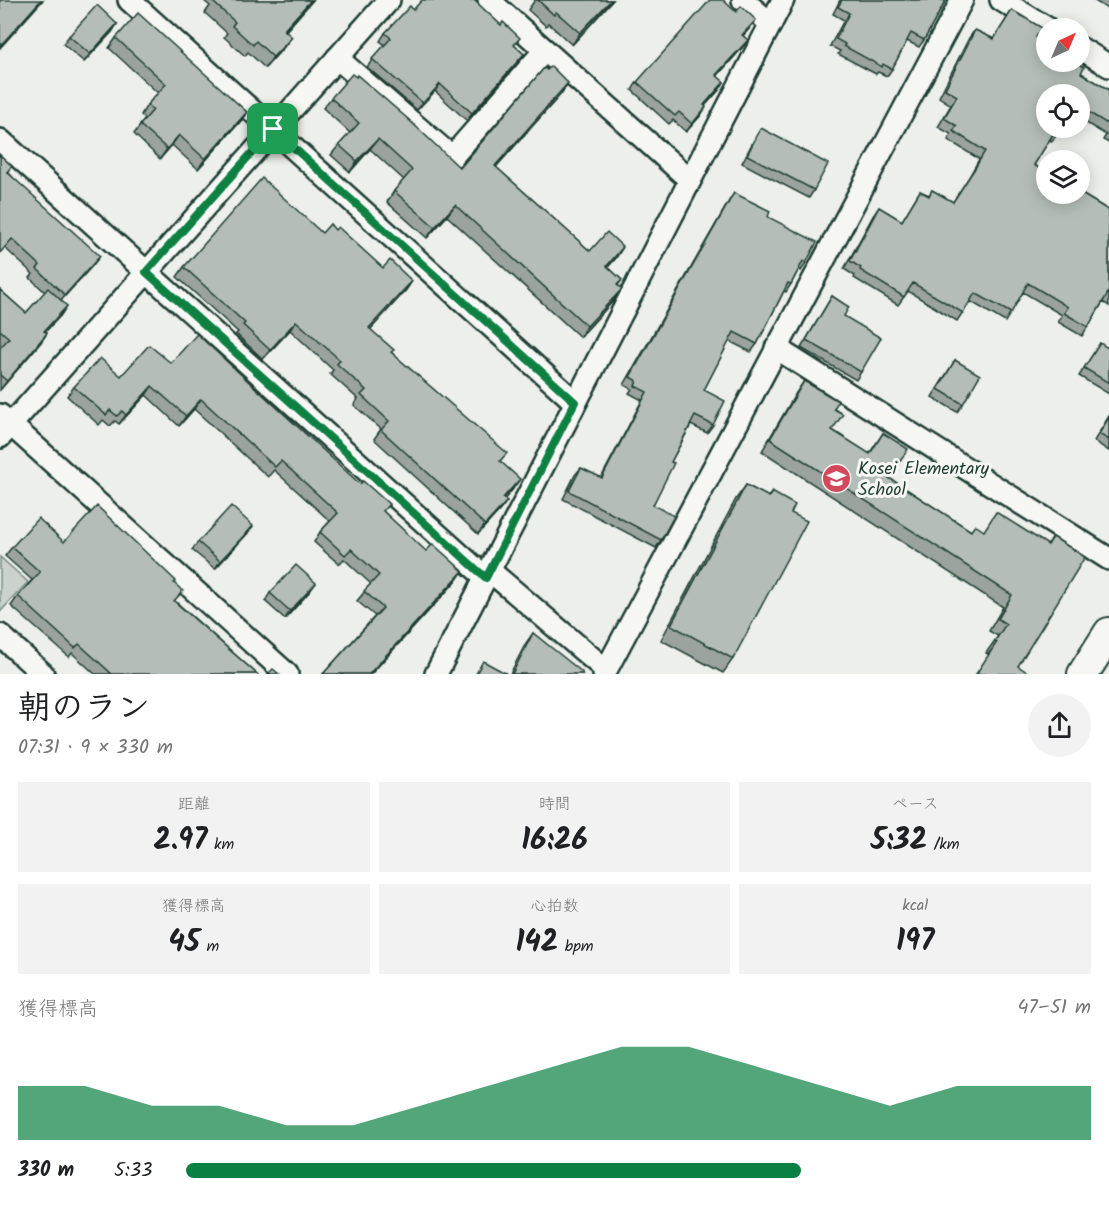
<!DOCTYPE html>
<html lang="ja">
<head>
<meta charset="utf-8">
<style>
	:root { --surface:#fff; --page:#f2f2f2; --text:#202124; --muted:#757577; --accent:#0b8043 }
	body { margin:0; font-family:Kalam,"Klee One",sans-serif; background:var(--page); color:var(--text); height:100vh; display:flex; flex-direction:column; font-size:22px; white-space:nowrap }
	* { box-sizing:border-box; margin:0 }
	p { font-size:20px; color:var(--muted) }
	.icon { flex:none; width:33px; height:33px; fill:none; stroke:currentColor; stroke-width:2; stroke-linecap:round; stroke-linejoin:round }
	.map { position:relative; height:674px; overflow:hidden }
	.sheet { display:flex; flex-direction:column; background:var(--surface); flex:1 }
	.sheet>* { flex:none }
	.needle { width:39px; rotate:44deg }
	.fabs { position:absolute; left:1036px; top:18px; display:grid; gap:12px }
	.fabs a { display:grid; place-items:center; width:54px; height:54px; border-radius:50%; background:var(--surface); box-shadow:0 3px 15px #0003; font-size:30px }
	.pin { position:absolute; display:grid; place-items:center; width:51px; height:51px; color:#fff; margin:-26px; border-radius:12px; box-shadow:0 3px 9px #0006 }
	.round { display:grid; place-items:center; flex:none; width:63px; height:63px; border-radius:32px; background:var(--page) }
	.summary { display:flex; align-items:center; justify-content:space-between; height:102px; padding:0 18px }
	h1 { font-size:33px; font-weight:700; line-height:45px }
	.stats { display:grid; grid-template-columns:repeat(3,1fr); gap:9px; height:102px; padding:6px 18px }
	.stats div { display:grid; align-content:center; border-radius:0px; background:var(--page); text-align:center }
	.stats b { font-size:30px; font-weight:700 }
	.stats small { font-size:16px; font-weight:400 }
	.stats p { font-size:16px }
	.chart { height:168px; padding:12px 18px }
	.chart p { display:flex; justify-content:space-between }
	.chart svg { width:100%; height:108px; margin-top:6px; fill:var(--accent); opacity:.7 }
	ul { padding:0 18px; list-style:none; font-size:20px }
	li { display:grid; grid-template-columns:96px 72px 1fr; align-items:center; height:45px }
	li i { height:15px; border-radius:8px; background:var(--accent) }
	.map>svg:first-child { display:block }
	.garden { fill:#cbd2cc; stroke:#758880; stroke-width:1.5 }
	.lines { fill:none; stroke-linecap:round; stroke-linejoin:round }
	.street-casing { stroke:#1f3d34; stroke-width:26 }
	.secondary-casing { stroke:#1f3d34; stroke-width:34 }
	.street { stroke:#f6f6f2; stroke-width:21 }
	.secondary { stroke:#f6f6f2; stroke-width:30 }
	.wall { fill:#9ba39e; stroke:#1f3d34; stroke-width:1.5 }
	.shaded-wall { fill:#7e8481; stroke:#1f3d34; stroke-width:1.5 }
	.building { fill:#b4bdb8; stroke:#1f3d34; stroke-width:1.5 }
	.route-casing { stroke:#fff; stroke-width:12 }
	.route { stroke:#0b8043; stroke-width:8 }
	.labels { text-anchor:middle; stroke-width:6; stroke-linejoin:round; paint-order:stroke }
	.poi-label { font-size:18px; fill:#1f3d34; stroke:#f6f6f2; text-anchor:start }
</style>
</head>
<body>
<div class="map">
<svg width="1109" height="674" viewBox="0 0 1109 674">
	<rect width="100%" height="100%" fill="#edefea"/>
	<filter id="ink" filterUnits="userSpaceOnUse"><feTurbulence type="fractalNoise" baseFrequency=".0167" numOctaves="2"/><feDisplacementMap in="SourceGraphic" scale="12" xChannelSelector="R" yChannelSelector="G"/><feConvolveMatrix kernelMatrix="1 2 1 2 8 2 1 2 1" color-interpolation-filters="sRGB"/></filter>
	<g filter="url(#ink)">
		<polygon class="garden" points="0,557 28,582 0,612"/>
		<g class="lines">
			<defs>
				<g id="street">
					<polyline points="129,0 575,402"/>
					<polyline points="489,0 690,180"/>
					<polyline points="743,0 771,24"/>
					<polyline points="1001,0 1047,28"/>
					<polyline points="1080,48 1109,66"/>
					<polyline points="337,58 452,157 545,50"/>
					<polyline points="0,140 486,578"/>
					<polyline points="776,348 1109,559"/>
					<polyline points="0,415 287,674"/>
					<polyline points="0,437 389,0"/>
					<polyline points="490,571 606,670"/>
					<polyline points="0,635 43,674"/>
					<polyline points="436,674 783,0"/>
					<polyline points="604,674 962,0"/>
				</g>
				<polyline id="secondary" points="1083,674 1109,633"/>
			</defs>
			<use href="#street" class="street-casing"/>
			<use href="#secondary" class="secondary-casing"/>
			<use href="#street" class="street"/>
			<use href="#secondary" class="secondary"/>
		</g>
		<g class="wall">
			<polygon points="203,0 313,0 286,31 284,47 265,68 248,52 245,56 224,37 227,33 205,13 210,6"/>
			<polygon points="535,0 613,0 572,45 548,23 546,26 528,10"/>
			<polygon points="840,0 946,0 924,40 919,47 907,41 892,69 887,76 878,72 876,74 838,54 840,51 830,46 844,20 833,14"/>
			<polygon points="1093,0 1109,0 1109,10"/>
			<polygon points="413,10 515,46 524,54 518,61 467,121 435,91 417,110 367,67 385,45 380,41 385,33"/>
			<polygon points="1012,10 1036,37 1081,73 1109,90 1109,143 1103,140 1106,135 1080,119 1080,94 1062,128 1052,141 1049,140 1034,165 1108,210 1109,208 1109,306 1103,302 1082,336 1058,322 1062,315 1023,292 1005,322 970,301 957,321 908,291 898,305 854,278 855,276 844,269 873,216 879,207 902,221 920,191 929,195 932,190 953,202 969,177 979,159 948,140 951,134 938,127 951,105 939,97 969,38 975,30 994,39"/>
			<polygon points="117,24 112,32 84,62 63,44 69,36"/>
			<polygon points="750,28 743,36 748,40 742,48 717,76 724,82 719,90 705,106 701,115 686,132 673,120 669,124 632,90 637,82"/>
			<polygon points="116,38 247,112 240,122 198,169 172,145 160,159 134,134 145,119 141,115 147,105 158,93 109,48"/>
			<polygon points="547,70 568,83 561,94 496,167 590,251 616,258 608,267 622,280 618,285 622,289 614,300 580,337 447,216 427,238 387,202 394,191 404,180 370,149 350,172 331,155 339,145 350,133 323,108 331,98 460,168"/>
			<polygon points="761,128 814,190 809,198 742,163 756,136"/>
			<polygon points="8,172 93,265 61,300 61,315 45,331 47,333 41,342 0,390 0,348 2,346 0,345 0,290 26,313 45,292 30,278 33,274 6,249"/>
			<polygon points="734,193 768,217 806,263 801,271 799,269 791,284 786,292 784,291 757,344 751,352 729,341 704,390 713,425 707,433 691,425 671,462 653,505 661,540 656,548 563,499 575,475 581,468 601,478 642,400 629,393 632,389 624,385 729,201"/>
			<polygon points="335,230 383,268 412,281 406,290 370,329 392,353 501,462 513,489 504,499 507,501 500,510 478,534 374,439 381,429 354,405 358,399 330,374 333,370 290,330 263,359 236,334 238,332 177,277 184,267"/>
			<polygon points="832,296 844,316 861,372 856,380 801,348"/>
			<polygon points="1100,343 1109,349 1109,394 1079,376"/>
			<polygon points="955,360 963,404 957,412 932,397"/>
			<polygon points="171,363 384,512 456,581 371,674 323,674 375,616 357,601 371,584 344,559 339,564 314,542 320,532 330,521 274,470 268,477 194,409 179,426 146,395 119,424 115,421 110,426 103,420 99,425 67,396 74,387 121,376"/>
			<polygon points="804,381 834,409 832,430 869,454 883,433 889,478 971,531 984,531 1048,545 1085,557 988,654 986,653 998,636 989,631 1003,607 762,451 796,393"/>
			<polygon points="1109,416 1109,451 1094,441"/>
			<polygon points="746,485 768,497 772,492 791,513 733,659 723,673 661,640 736,499"/>
			<polygon points="247,534 215,569 192,550 198,542"/>
			<polygon points="64,542 174,583 175,601 257,674 95,674 72,653 69,657 11,606 18,596 32,580 5,556 12,547"/>
			<polygon points="310,591 285,619 265,601 270,593"/>
			<polygon points="533,633 582,674 510,674 526,643"/>
		</g>
		<g class="shaded-wall">
			<polygon points="41,0 43,0 0,48 0,46"/>
			<polygon points="311,0 313,0 277,40 284,30"/>
			<polygon points="611,0 613,0 572,45 580,33"/>
			<polygon points="117,24 112,32 84,62 90,54"/>
			<polygon points="292,37 284,47 265,68 273,57"/>
			<polygon points="748,40 742,48 711,83 716,75"/>
			<polygon points="524,54 518,61 467,121 472,113"/>
			<polygon points="724,82 719,90 698,113 704,105"/>
			<polygon points="568,83 561,94 487,177 495,166"/>
			<polygon points="440,84 435,91 417,110 423,103"/>
			<polygon points="706,107 701,115 686,132 692,124"/>
			<polygon points="247,112 240,122 198,169 205,159"/>
			<polygon points="179,135 172,145 160,159 167,149"/>
			<polygon points="378,139 370,149 350,172 357,161"/>
			<polygon points="455,205 447,216 427,238 435,227"/>
			<polygon points="623,247 616,258 599,277 607,266"/>
			<polygon points="100,256 93,265 58,304 65,295"/>
			<polygon points="412,281 406,290 363,338 369,328"/>
			<polygon points="622,289 614,300 580,337 587,326"/>
			<polygon points="67,306 61,315 38,340 44,331"/>
			<polygon points="296,321 290,330 263,359 270,350"/>
			<polygon points="47,333 41,342 0,390 7,381"/>
			<polygon points="152,386 146,395 119,424 126,415"/>
			<polygon points="201,399 194,409 179,426 186,416"/>
			<polygon points="520,479 513,489 497,508 503,498"/>
			<polygon points="507,501 500,510 478,534 485,525"/>
			<polygon points="253,526 247,534 215,569 220,561"/>
			<polygon points="463,571 456,581 371,674 369,674"/>
			<polygon points="316,583 310,591 285,619 290,611"/>
		</g>
		<g class="building">
			<polygon points="0,0 41,0 0,46"/>
			<polygon points="215,0 311,0 284,30 292,37 273,57 256,41 253,45 232,26 235,22 213,2"/>
			<polygon points="422,0 474,0 501,25 503,22 520,38 514,45 524,54 472,113 440,84 423,103 372,59 391,38 385,33 410,6 413,10"/>
			<polygon points="538,0 611,0 580,33 556,12 554,15"/>
			<polygon points="710,0 723,0 736,12 741,6 756,20 742,35 748,40 716,75 724,82 704,105 706,107 692,124 679,112 675,116 637,82"/>
			<polygon points="842,0 946,0 924,40 911,33 892,69 883,64 882,67 844,46 845,44 836,39 849,13 838,7"/>
			<polygon points="97,5 117,24 90,54 69,36"/>
			<polygon points="1012,10 1042,28 1036,37 1047,44 1047,62 1075,62 1084,67 1081,73 1109,90 1109,125 1080,107 1080,94 1047,94 1047,128 1062,128 1058,132 1055,131 1034,165 1047,173 1047,194 1080,193 1108,210 1109,209 1109,294 1108,293 1088,327 1064,313 1068,307 1028,283 1011,313 975,293 963,313 913,283 904,297 860,270 861,268 850,261 879,207 902,221 920,191 929,196 932,190 953,202 975,168 985,151 953,131 957,126 944,118 957,96 945,89 975,30 994,39"/>
			<polygon points="138,13 247,112 205,159 179,135 167,149 140,125 153,110 147,105 166,84 116,38"/>
			<polygon points="551,66 568,83 495,166 590,251 607,232 623,247 607,266 622,280 617,285 622,289 587,326 455,205 435,227 394,191 412,170 378,139 357,161 339,145 359,123 331,98 352,74 356,77 357,75 408,119 460,168 544,68 547,70"/>
			<polygon points="761,128 828,164 814,190 747,155"/>
			<polygon points="0,155 12,166 7,172 100,256 65,295 37,269 40,265 12,239 0,253"/>
			<polygon points="262,178 322,233 330,224 335,230 338,227 383,268 390,260 412,281 369,328 394,350 391,352 507,453 500,461 520,479 503,498 507,501 485,525 381,430 389,421 361,395 366,390 337,364 340,360 296,321 270,350 243,325 245,323 184,267"/>
			<polygon points="734,193 770,211 768,217 817,242 806,263 803,261 791,284 788,283 757,344 734,332 704,390 725,401 713,425 695,416 671,462 674,463 653,505 674,516 661,540 569,491 581,468 602,478 647,392 635,386 637,381 630,377"/>
			<polygon points="48,288 67,306 44,331 47,333 7,381 0,375 0,348 9,338 0,330 0,290 26,313"/>
			<polygon points="832,296 849,307 844,316 881,338 861,372 806,340"/>
			<polygon points="197,334 360,484 363,481 389,504 383,511 426,551 433,544 463,571 369,674 323,674 383,608 364,591 379,575 351,549 345,555 320,532 338,513 281,461 275,467 201,399 186,416 152,386 126,415 122,411 117,416 110,410 106,415 74,387 100,358 121,376 149,345 171,363"/>
			<polygon points="1100,343 1109,349 1109,383 1084,368"/>
			<polygon points="955,360 980,375 963,404 938,389"/>
			<polygon points="804,381 838,401 834,409 843,414 832,430 870,454 883,433 908,449 889,478 971,531 975,525 984,531 996,512 1048,545 1053,537 1085,557 1018,666 1030,674 976,674 997,642 995,641 1006,624 998,619 1012,595 770,439"/>
			<polygon points="1109,417 1109,440 1099,434"/>
			<polygon points="746,485 769,497 772,492 795,505 791,513 807,521 733,659 671,625"/>
			<polygon points="97,506 176,581 174,583 183,591 174,601 257,674 112,674 79,644 75,648 18,596 40,572 12,547 38,518 64,542"/>
			<polygon points="231,506 253,526 220,561 198,542"/>
			<polygon points="296,565 316,583 290,611 270,593"/>
			<polygon points="533,633 582,672 582,674 512,674"/>
			<polygon points="483,661 507,674 476,674"/>
			<polygon points="273,669 279,674 268,674"/>
		</g>
	</g>
	<g class="lines" filter="url(#ink)">
		<defs>
			<polygon id="route" points="273,129 575,402 486,578 146,272"/>
		</defs>
		<use href="#route" class="route-casing"/>
		<use href="#route" class="route"/>
	</g>
	<defs>
		<symbol id="school-disc" viewBox="-11 -11 22 22"><circle r="9.5" fill="#d1495b" stroke="#f6f6f2"/><path d="M0-5L7-2L0 1L-7-2ZM-4 1L0 2.5L4 1V4Q0 6-4 4Z" fill="#fff"/></symbol>
	</defs>
	<g fill-rule="evenodd">
		<use href="#school-disc" x="820" y="462" width="33" height="33"/>
	</g>
	<g class="labels">
		<g class="poi-label">
			<text x="858" y="474">Kosei Elementary<tspan x="858" dy="21">School</tspan></text>
		</g>
	</g>
</svg>
<div class="fabs">
<a><svg class="needle" viewBox="-14 -14 28 28"><path d="M0-13l5 13h-10z" fill="#e53935"/><path d="M0 13l5-13h-10z" fill="#757577"/></svg></a>
<a><svg class="icon" aria-label="locate" viewBox="0 0 24 24"><circle cx="12" cy="12" r="6"/><path d="M12 2v4M12 18v4M2 12h4M18 12h4"/></svg></a>
<a><svg class="icon" aria-label="layers" viewBox="0 0 24 24"><path d="M12 4l9 5-9 5-9-5zM3 14l9 5 9-5"/></svg></a>
</div>
<div class="pin" style="left:273px;top:129px;background:#1e9e55"><svg class="icon" aria-label="arrive" viewBox="0 0 24 24"><path d="M6 21V4h12l-3 4 3 4H6"/></svg></div>
</div>
<section class="sheet">
<div class="summary"><div><h1>朝のラン</h1><p>07:31 · 9 × 330 m</p></div><a class="round"><svg class="icon" aria-label="share" viewBox="0 0 24 24"><path d="M12 15V3M7 8l5-5 5 5M5 13v7h14v-7"/></svg></a></div>
<div class="stats">
<div><p>距離</p><b>2.97<small> km</small></b></div>
<div><p>時間</p><b>16:26</b></div>
<div><p>ペース</p><b>5:32<small> /km</small></b></div>
</div>
<div class="stats">
<div><p>獲得標高</p><b>45<small> m</small></b></div>
<div><p>心拍数</p><b>142<small> bpm</small></b></div>
<div><p>kcal</p><b>197</b></div>
</div>
<div class="chart"><p><span>獲得標高</span>47–51 m</p>
<svg viewBox="0 0 160 44" preserveAspectRatio="none"><path d="M0 44V22L10 22L20 30L30 30L40 38L50 38L60 30L70 22L80 14L90 6L100 6L110 14L120 22L130 30L140 22L150 22L160 22V44z"/></svg>
</div>
<ul>
<li><b>330 m</b>5:33<i style="width:68%"></i></li>
</ul>
</section>
</body>
</html>
